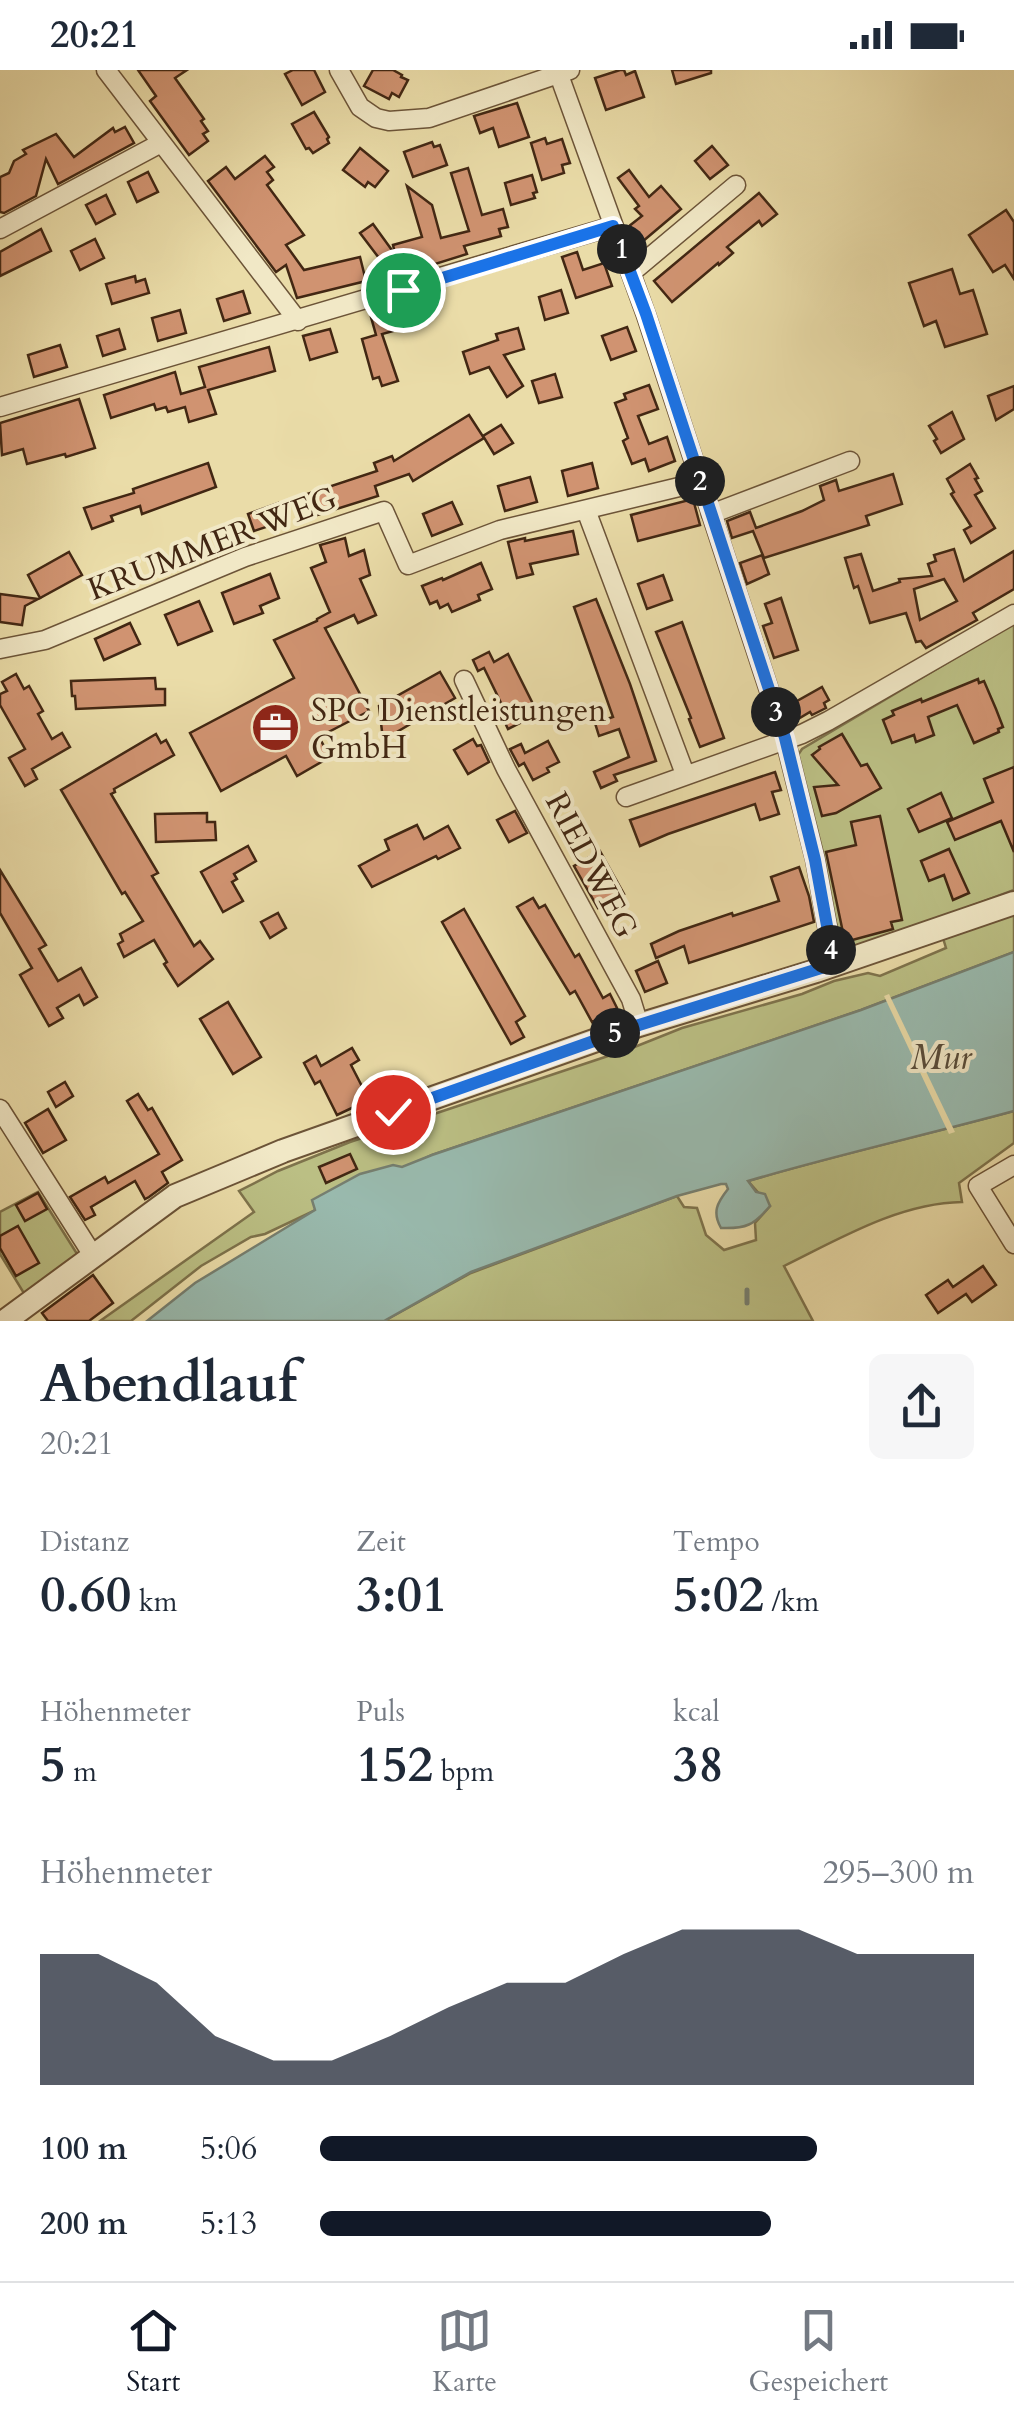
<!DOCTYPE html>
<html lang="de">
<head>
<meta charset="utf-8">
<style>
	:root { --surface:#fff; --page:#f6f6f7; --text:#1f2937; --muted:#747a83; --line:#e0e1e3; --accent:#111827 }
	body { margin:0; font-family:Cardo,serif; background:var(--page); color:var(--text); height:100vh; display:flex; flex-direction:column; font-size:38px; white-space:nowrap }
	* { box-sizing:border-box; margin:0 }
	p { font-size:32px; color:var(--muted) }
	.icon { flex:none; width:55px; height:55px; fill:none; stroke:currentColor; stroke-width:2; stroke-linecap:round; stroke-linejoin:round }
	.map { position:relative; height:1251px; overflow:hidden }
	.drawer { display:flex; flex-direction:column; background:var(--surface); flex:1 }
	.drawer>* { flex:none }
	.pin { position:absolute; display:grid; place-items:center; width:85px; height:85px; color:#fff; margin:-42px; border:5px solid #fff; border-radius:50%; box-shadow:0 2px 10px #0007 }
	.km { position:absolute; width:50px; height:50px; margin:-25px; border-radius:50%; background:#222; color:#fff; font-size:28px; line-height:50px; text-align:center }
	.round { display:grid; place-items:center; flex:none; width:105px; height:105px; border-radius:15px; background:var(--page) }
	.summary { display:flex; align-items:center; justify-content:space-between; height:170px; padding:0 40px }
	h1 { font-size:55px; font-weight:700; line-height:75px }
	.figures { display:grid; grid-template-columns:repeat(3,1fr); gap:15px; height:170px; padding:10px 40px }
	.figures div { display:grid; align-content:center }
	.figures b { font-size:50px; font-weight:700 }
	.figures small { font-size:28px; font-weight:400 }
	.figures p { font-size:28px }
	.chart { height:280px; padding:20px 40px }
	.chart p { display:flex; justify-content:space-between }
	.chart svg { width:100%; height:180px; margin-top:10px; fill:var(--accent); opacity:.7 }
	ul { padding:0 40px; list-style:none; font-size:32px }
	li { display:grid; grid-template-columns:160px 120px 1fr; align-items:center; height:75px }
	li i { height:25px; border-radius:12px; background:var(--accent) }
	.status { display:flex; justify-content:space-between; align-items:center; height:70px; padding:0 50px; background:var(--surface); direction:ltr }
	.status svg { height:28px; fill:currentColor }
	.dock { display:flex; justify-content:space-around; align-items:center; height:140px; border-top:2px solid var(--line); background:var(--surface); font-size:28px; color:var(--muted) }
	.dock a { display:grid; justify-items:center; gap:5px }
	.dock .active { color:var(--accent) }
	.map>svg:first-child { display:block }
	.green { fill:#bbbf84; stroke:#7e734c; stroke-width:2.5 }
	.water { fill:#99baae; stroke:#767f70; stroke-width:2.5 }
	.pier { fill:#eadca8 }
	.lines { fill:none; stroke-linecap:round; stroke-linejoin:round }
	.stream { stroke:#767f70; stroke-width:5 }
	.building { fill:#d09371; stroke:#422713; stroke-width:2.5; fill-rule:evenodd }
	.minor-casing { stroke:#6c5438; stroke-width:21 }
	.tertiary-casing { stroke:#6c5438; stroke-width:26 }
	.minor { stroke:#f1e8c6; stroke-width:18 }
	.tertiary { stroke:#f1e8c6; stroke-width:22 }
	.route-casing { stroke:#fff; stroke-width:20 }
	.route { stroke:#1a73e8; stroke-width:12 }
	.labels { text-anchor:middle; stroke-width:8; stroke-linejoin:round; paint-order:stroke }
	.street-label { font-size:32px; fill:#422713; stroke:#f1e8c6 }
	.poi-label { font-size:32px; fill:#422713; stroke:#f1e8c6; text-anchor:start }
	.water-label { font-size:35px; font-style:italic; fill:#584c3a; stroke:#f1e8c6 }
</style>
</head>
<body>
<div class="status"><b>20:21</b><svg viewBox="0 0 49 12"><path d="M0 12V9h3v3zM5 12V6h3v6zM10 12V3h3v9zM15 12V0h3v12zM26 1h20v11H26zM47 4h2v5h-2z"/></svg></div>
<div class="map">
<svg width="1014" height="1251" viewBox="0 0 1014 1251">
	<rect width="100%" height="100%" fill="#eadca8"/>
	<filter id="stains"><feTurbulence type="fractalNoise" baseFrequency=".002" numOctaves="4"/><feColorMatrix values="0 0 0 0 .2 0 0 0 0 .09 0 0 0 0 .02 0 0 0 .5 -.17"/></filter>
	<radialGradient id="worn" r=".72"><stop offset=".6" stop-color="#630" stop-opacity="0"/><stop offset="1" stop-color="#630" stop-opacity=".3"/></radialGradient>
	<g class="green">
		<polygon points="1014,553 1014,820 843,884 798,685 802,679"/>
		<polygon points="1014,839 1014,882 861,940 432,1085 265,1164 251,1167 201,1196 131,1251 100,1251 254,1142 239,1121 278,1101 350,1072 632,978 682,958 802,924 834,911 868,903 880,906 946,878 943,868"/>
		<path d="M1014 1041V1073L959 1113 962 1132C899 1133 839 1169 784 1196L813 1251H384L471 1203 677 1126 684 1137 697 1138 706 1165 724 1180 756 1170 755 1153 770 1136 748 1111C836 1085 925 1065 1014 1041Z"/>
		<polygon points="38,1122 79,1187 25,1225 0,1184 0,1142"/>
	</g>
	<path class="water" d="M1014 882V1041C926 1065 836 1085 748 1111L756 1122 765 1124 770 1136C754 1155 746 1159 721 1158 712 1142 717 1133 728 1119L726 1114H721L677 1126 471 1202 384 1251H147L195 1213 315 1140 312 1130 360 1104 393 1095 402 1097 432 1085 861 940Z"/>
	<polygon class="pier" points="889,924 955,1062 949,1064 884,926"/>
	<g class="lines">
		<polyline class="stream" points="747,1220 747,1233"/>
	</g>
	<g class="building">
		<polygon points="138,0 187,0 175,8 204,49 201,51 208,61 203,64 208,71 189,85 150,31 156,26"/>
		<polygon points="293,0 314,0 325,22 302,35 285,4"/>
		<polygon points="373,0 393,0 402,5 401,7 408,10 399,27 392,23 389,29 364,16"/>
		<polygon points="620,0 624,0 626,5 635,1 644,27 606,40 595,8"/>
		<polygon points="672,0 711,0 711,3 676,14"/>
		<polygon points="517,33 529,67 499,77 493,58 480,63 474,46"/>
		<polygon points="314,42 329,67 327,69 329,73 313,83 309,78 306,79 292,54"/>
		<polygon points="125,57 134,73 58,114 46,89 36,126 4,143 0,142 0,107 9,103 14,91 26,84 23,80 56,64 74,87 113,58 115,62"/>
		<polygon points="545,68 547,74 562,69 570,93 562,95 564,103 542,110 531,73"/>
		<polygon points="432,72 434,77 440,75 447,95 413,107 404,82"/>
		<polygon points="712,76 728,95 710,109 695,91"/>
		<polygon points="360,78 388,101 375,117 368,112 365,117 343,100"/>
		<polygon points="265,86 274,97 267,102 273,110 267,115 304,165 286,175 304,200 360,187 366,211 297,228 286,195 276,202 208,111 226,97 235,109"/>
		<polygon points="468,98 482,145 503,139 508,157 499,159 501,166 464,176 467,184 400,205 393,175 422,167 407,116 432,135 441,168 469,161 451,103"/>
		<polygon points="629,100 649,127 661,116 681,139 642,172 628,157 642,146 635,139 639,136 618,108"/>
		<polygon points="148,102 158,122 137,132 128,112"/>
		<polygon points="532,105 537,122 533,123 535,128 511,135 505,113"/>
		<polygon points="759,123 777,144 762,156 759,151 727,177 733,183 719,195 718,193 672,232 654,211"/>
		<polygon points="106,125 115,144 96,154 86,135"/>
		<polygon points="1006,140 1014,152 1014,209 1005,195 993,202 969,165"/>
		<polygon points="373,154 394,183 382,192 360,163"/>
		<polygon points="41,159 51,181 0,206 0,182"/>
		<polygon points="95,169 104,188 80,200 71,181"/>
		<polygon points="577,182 583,200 604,193 612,216 576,228 562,187"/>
		<polygon points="952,199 960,224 973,220 987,264 945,277 936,251 924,256 909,213"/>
		<polygon points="135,206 136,212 145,209 149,223 112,234 106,214"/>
		<polygon points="561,220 568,243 545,250 539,227"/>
		<polygon points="243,221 250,243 224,251 217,229"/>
		<polygon points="406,237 411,256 382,264 398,311 382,316 379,307 373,309 362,269 376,265 371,247"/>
		<polygon points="180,240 186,263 158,271 152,248"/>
		<polygon points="627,257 636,281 611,290 602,266"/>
		<polygon points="518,258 524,279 504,285 523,316 507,327 489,297 470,304 463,282 498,270 496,264"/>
		<polygon points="119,259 125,279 103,286 97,266"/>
		<polygon points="330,259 337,282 310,290 303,266"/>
		<polygon points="60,275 67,297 34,307 28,285"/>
		<polygon points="269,277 275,301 208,320 216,344 189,352 185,337 168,342 166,337 156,340 154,334 111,348 104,325 175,302 181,324 205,317 199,297"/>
		<polygon points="555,304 562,327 539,333 532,311"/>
		<polygon points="649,315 658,339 638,346 649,374 667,367 675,391 649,401 645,389 632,394 623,371 628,368 615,333 626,329 624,324"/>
		<polygon points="1014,316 1014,339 996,350 988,326"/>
		<polygon points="79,329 95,378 66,387 65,384 27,394 23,379 2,385 0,353"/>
		<polygon points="952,342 964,369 941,383 934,371 937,369 929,356"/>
		<polygon points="469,345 484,368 413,411 409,404 375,416 378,426 311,447 304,425 377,401 374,393 392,386 394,391"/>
		<polygon points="501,355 513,373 494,384 483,366"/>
		<polygon points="208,393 216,417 142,444 140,436 111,446 113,451 92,459 84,438 134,423 133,419"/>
		<polygon points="592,393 598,418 568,426 562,401"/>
		<polygon points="970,394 978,408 975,409 982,421 975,425 995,458 971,473 964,460 971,456 951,424 954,422 947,409"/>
		<polygon points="893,404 902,434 866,446 869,455 764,488 753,461 732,468 727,451 750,442 756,458 802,441 824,430 820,416 836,410 839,421"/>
		<polygon points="530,407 537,432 505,441 498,416"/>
		<polygon points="693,429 700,455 638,471 631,445"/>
		<polygon points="452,432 462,454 432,466 423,444"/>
		<polygon points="278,433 284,451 254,461 248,444"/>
		<polygon points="573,461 578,484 530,494 533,504 517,508 508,472 525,468 525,471"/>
		<polygon points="345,468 349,486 364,480 370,505 360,509 376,545 358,553 354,545 325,558 369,641 319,667 330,687 297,706 286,686 221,721 190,663 294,608 274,570 317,551 317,549 330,542 311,498 326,492 320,475"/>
		<path d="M954 479 964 511 1014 481V519L973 543 977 550 926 578 921 571 916 572 906 543 870 553 858 516 854 518 845 488 861 484 873 521 900 512 899 509 932 506 928 494 936 491 934 485ZM944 509 957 531 920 550 914 519Z"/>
		<polygon points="69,482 82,505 40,528 28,505"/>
		<polygon points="762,485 769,504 747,514 740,493"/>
		<polygon points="481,493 492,519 478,525 480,530 452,542 448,534 440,538 437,531 430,534 422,516 442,508 443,510"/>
		<polygon points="270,504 279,528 260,536 263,543 234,554 222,523"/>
		<polygon points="663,505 672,530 647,539 638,514"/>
		<polygon points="0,524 38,529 25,536 22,555 0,552"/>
		<polygon points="781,528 798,580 774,588 763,556 772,553 765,534"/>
		<polygon points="596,529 630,614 656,691 614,705 617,711 601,718 594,702 629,687 619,659 599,666 595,653 613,647 574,537"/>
		<polygon points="199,531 212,561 178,575 165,545"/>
		<polygon points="682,552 724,668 700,677 689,649 691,648 656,562"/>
		<polygon points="130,553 140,574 104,590 95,569"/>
		<polygon points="489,582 494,592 508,584 533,634 525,638 530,648 508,659 500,642 504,639 484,598 478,601 473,590"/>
		<polygon points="440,602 455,628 383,670 379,636"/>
		<polygon points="16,604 24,619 29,616 43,641 38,644 52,669 62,663 70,677 32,699 37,709 25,716 9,688 25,679 0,635 0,624 7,621 2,612"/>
		<polygon points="155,608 156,619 165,619 165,635 76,639 75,626 72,626 71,611"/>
		<polygon points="978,609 979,613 984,611 996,639 1003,657 998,659 999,662 974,673 957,635 928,647 934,665 916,672 914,665 892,673 883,650 894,645 892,641 921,629 922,632"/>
		<polygon points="822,617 829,630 824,633 826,638 812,645 810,642 798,649 790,635"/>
		<polygon points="156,664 161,673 166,670 174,685 114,719 115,722 111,724 158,803 152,806 194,876 200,871 213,889 178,916 164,894 167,892 154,870 124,887 118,874 123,871 120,864 143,851 125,822 122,824 61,720"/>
		<polygon points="842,664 861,696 867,694 881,718 836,743 822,746 814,717 838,715 812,685 820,679 819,677"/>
		<polygon points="473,669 477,676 481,675 489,692 468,704 454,680"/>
		<polygon points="548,671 559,692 547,698 549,702 533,710 524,693 519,696 510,679 521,674 525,683"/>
		<polygon points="1014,697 1014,782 1001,751 955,770 947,752 993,732 984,709"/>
		<polygon points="775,702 781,720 772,722 779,744 760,750 755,734 668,764 640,776 630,750"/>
		<polygon points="941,723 952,748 919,762 908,739"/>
		<polygon points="515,741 527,763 509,772 497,750"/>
		<polygon points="207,743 207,752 215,752 216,770 156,772 155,744"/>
		<polygon points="880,746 902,850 891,852 893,859 845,872 826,782 856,775 851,752"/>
		<polygon points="417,755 424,769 448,756 460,778 438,789 436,786 372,817 359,796 389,780 385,770"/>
		<polygon points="248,776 256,791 234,804 237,809 232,812 243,831 223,842 201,802"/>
		<polygon points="949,779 969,823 953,830 944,805 929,811 921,791"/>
		<polygon points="600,781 624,824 598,838 574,796"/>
		<polygon points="799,797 809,826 814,852 689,893 684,876 656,888 651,874 679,861 732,843 733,846 779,831 771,807"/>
		<polygon points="0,800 46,875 39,879 58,911 81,898 97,927 84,935 79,925 57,938 63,948 49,956 20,905 32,898 0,843"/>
		<polygon points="533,828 539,838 545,835 575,887 579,884 603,928 610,924 617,938 592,952 575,921 570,924 517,837"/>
		<polygon points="464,839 525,946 516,952 524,967 511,974 442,852"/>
		<polygon points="278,843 286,858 270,868 261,852"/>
		<polygon points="658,891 667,913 645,922 636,901"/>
		<polygon points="228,932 261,987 233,1004 200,949"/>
		<polygon points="352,978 359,990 351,995 369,1030 337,1045 320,1011 315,1014 304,993 316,986 321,996"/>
		<polygon points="65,1012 73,1026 56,1037 48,1022"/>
		<polygon points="138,1024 148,1040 152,1038 182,1090 162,1102 168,1113 149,1127 145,1129 135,1111 91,1137 95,1145 85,1150 70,1127 105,1107 108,1113 159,1084 127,1031"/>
		<polygon points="48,1039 66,1070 43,1083 25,1053"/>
		<polygon points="350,1084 357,1099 326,1113 319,1097"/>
		<polygon points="38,1123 47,1139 25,1151 16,1135"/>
		<polygon points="18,1156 39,1193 16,1206 0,1178 0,1166"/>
		<polygon points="983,1196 996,1215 972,1232 966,1224 938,1243 926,1225 948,1210 953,1217"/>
		<polygon points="93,1205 113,1233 89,1251 48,1251 42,1243"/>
	</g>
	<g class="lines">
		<defs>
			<g id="minor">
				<polyline points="106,0 298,251"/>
				<polyline points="339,0 360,37 376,48 389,51 429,48 570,0"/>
				<polyline points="559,5 646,245 785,669 815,789 834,894"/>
				<polyline points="0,159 161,73"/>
				<polyline points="631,203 736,115"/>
				<polyline points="0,337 613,156"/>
				<polyline points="586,440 685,704"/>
				<polyline points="711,444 850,391"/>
				<polyline points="0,579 45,570 245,487 384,441 408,495 500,460 700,412"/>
				<polyline points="464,610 506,699 631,929 639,955"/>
				<polyline points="626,727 802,664 828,651 1014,544"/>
				<polyline points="0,1039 94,1187"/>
				<polyline points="1014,1095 978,1116 1014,1174"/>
			</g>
			<polyline id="tertiary" points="5,1251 175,1126 283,1081 639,955 816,901 1014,833"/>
		</defs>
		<use href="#minor" class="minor-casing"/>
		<use href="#tertiary" class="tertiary-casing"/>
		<use href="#minor" class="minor"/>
		<use href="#tertiary" class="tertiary"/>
	</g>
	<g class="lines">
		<defs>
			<polyline id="route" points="393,1042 639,955 834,894 815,790 785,668 646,244 613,156 403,220"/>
		</defs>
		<use href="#route" class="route-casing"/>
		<use href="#route" class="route"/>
	</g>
	<defs>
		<symbol id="office-disc" viewBox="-11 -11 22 22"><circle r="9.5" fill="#8f2418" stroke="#f1e8c6"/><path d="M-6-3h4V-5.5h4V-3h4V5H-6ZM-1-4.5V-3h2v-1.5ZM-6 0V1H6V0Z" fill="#fff"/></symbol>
	</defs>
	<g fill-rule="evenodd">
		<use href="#office-disc" x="248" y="630" width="55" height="55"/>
	</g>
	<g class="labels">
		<g class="street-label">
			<text transform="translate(212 473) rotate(-21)" y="11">KRUMMER WEG</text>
			<text transform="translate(592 795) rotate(62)" y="11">RIEDWEG</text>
		</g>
		<g class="poi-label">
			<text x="311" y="651">SPC Dienstleistungen<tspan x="311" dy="37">GmbH</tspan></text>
		</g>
		<g class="water-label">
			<text x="941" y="999">Mur</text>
		</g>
	</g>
	<rect width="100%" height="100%" filter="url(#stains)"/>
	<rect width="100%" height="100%" fill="url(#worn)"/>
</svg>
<div class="pin" style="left:403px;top:220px;background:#1e9e55"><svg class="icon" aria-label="arrive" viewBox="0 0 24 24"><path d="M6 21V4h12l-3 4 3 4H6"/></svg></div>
<div class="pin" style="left:393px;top:1042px;background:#d93025"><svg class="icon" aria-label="check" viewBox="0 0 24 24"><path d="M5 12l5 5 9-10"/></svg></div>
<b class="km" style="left:622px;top:179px">1</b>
<b class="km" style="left:700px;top:411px">2</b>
<b class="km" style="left:776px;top:642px">3</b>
<b class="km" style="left:831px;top:880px">4</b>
<b class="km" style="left:615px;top:963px">5</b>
</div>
<section class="drawer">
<div class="summary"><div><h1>Abendlauf</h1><p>20:21</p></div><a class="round"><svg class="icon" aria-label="share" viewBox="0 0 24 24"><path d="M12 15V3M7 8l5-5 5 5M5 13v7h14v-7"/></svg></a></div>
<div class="figures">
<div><p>Distanz</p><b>0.60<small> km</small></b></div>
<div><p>Zeit</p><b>3:01</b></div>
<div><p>Tempo</p><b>5:02<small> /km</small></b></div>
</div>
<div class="figures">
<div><p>Höhenmeter</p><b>5<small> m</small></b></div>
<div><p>Puls</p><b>152<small> bpm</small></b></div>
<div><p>kcal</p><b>38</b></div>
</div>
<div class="chart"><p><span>Höhenmeter</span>295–300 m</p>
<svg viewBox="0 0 160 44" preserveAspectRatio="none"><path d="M0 44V12L10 12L20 19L30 32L40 38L50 38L60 32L70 25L80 19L90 19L100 12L110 6L120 6L130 6L140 12L150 12L160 12V44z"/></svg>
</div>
<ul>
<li><b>100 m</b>5:06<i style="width:76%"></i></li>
<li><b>200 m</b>5:13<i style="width:69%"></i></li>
</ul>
</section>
<nav class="dock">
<a class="active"><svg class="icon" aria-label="home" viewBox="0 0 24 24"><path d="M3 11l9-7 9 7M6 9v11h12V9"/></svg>Start</a>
<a><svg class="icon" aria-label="map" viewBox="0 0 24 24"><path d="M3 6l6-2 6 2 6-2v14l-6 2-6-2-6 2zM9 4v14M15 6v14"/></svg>Karte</a>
<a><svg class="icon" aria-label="saved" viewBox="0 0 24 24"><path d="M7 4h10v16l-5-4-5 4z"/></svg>Gespeichert</a>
</nav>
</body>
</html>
